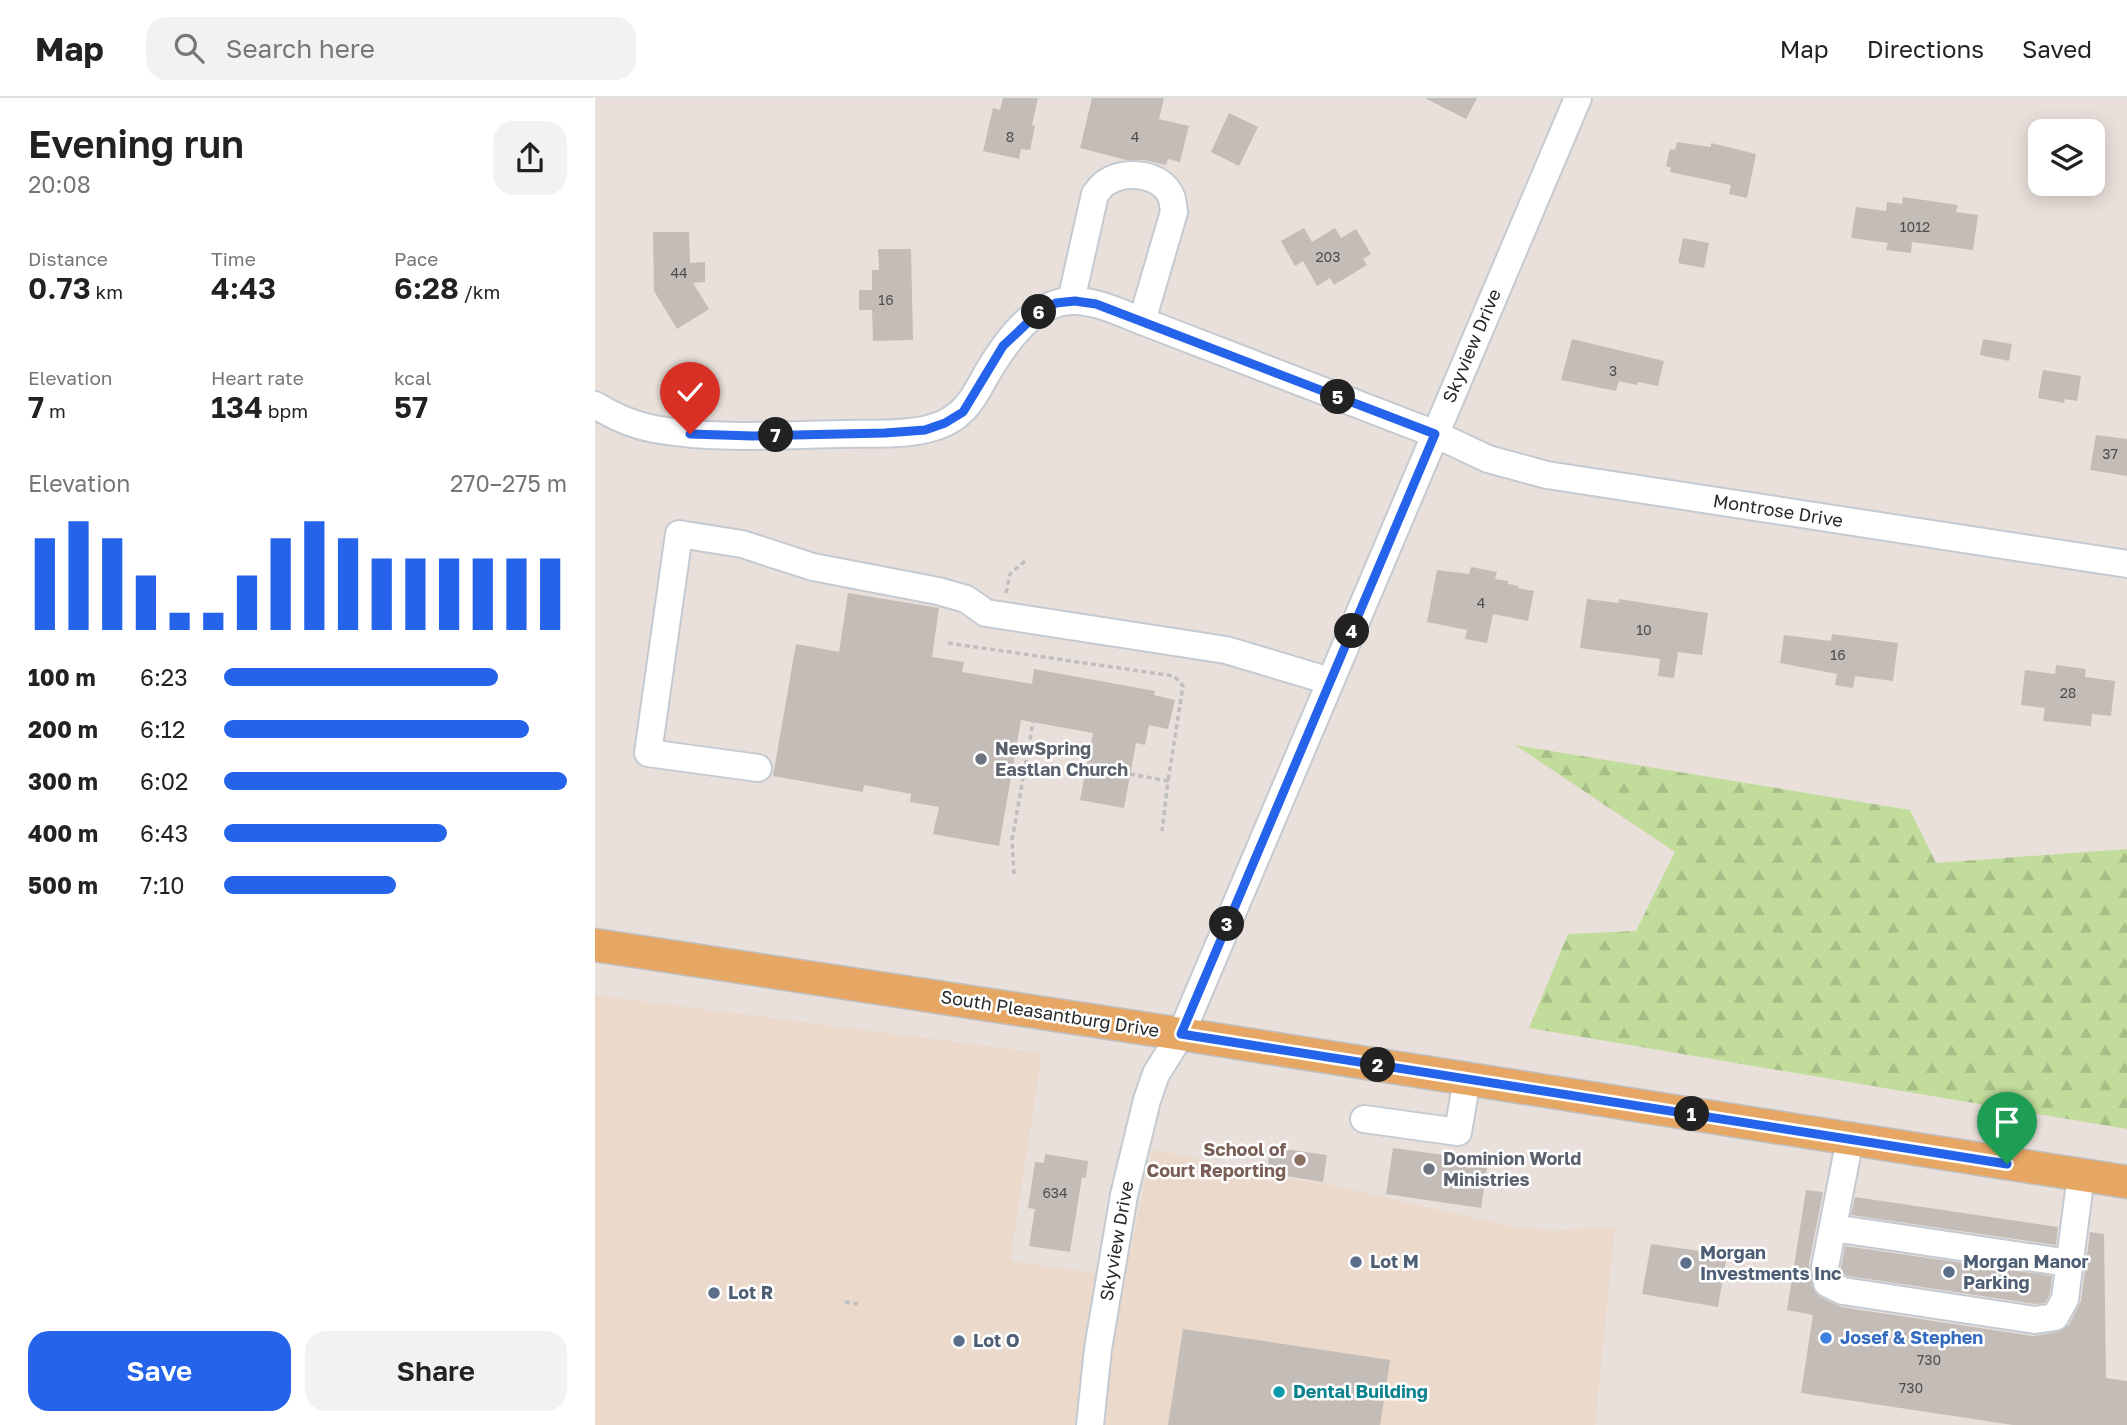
<!DOCTYPE html>
<html lang="en">
<head>
<meta charset="utf-8">
<style>
	:root { --surface:#fff; --page:#f2f2f2; --text:#222; --muted:#767676; --line:#e0e0e0; --accent:#2563eb }
	body { margin:0; font-family:"Golos Text",sans-serif; background:var(--page); color:var(--text); height:100vh; display:flex; flex-direction:column; font-size:26px; white-space:nowrap }
	* { box-sizing:border-box; margin:0 }
	p { font-size:23px; color:var(--muted) }
	.icon { flex:none; width:38px; height:38px; fill:none; stroke:currentColor; stroke-width:2; stroke-linecap:round; stroke-linejoin:round }
	.map { position:relative; flex:1; overflow:hidden }
	.sheet { display:flex; flex-direction:column; background:var(--surface); width:595px }
	.sheet>* { flex:none }
	.fabs { position:absolute; left:1433px; top:21px; display:grid; gap:14px }
	.fabs a { display:grid; place-items:center; width:77px; height:77px; border-radius:14px; background:var(--surface); box-shadow:0 4px 18px #0003; font-size:35px }
	.pin { position:absolute; display:grid; place-items:center; width:60px; height:60px; color:#fff; margin:-72px -30px; border-radius:50% 50% 50% 0; rotate:-45deg; box-shadow:0 0 7px #0007 }
	.pin .icon { rotate:45deg }
	.km { position:absolute; width:35px; height:35px; margin:-18px; border-radius:50%; background:#222; color:#fff; font-size:19px; line-height:35px; text-align:center }
	.round { display:grid; place-items:center; flex:none; width:74px; height:74px; border-radius:21px; background:var(--page) }
	.summary { display:flex; align-items:center; justify-content:space-between; height:119px; padding:0 28px }
	h1 { font-size:38px; font-weight:600; line-height:52px }
	.figures { display:grid; grid-template-columns:repeat(3,1fr); gap:10px; height:119px; padding:7px 28px }
	.figures div { display:grid; align-content:center }
	.figures b { font-size:30px; font-weight:600 }
	.figures small { font-size:19px; font-weight:400 }
	.figures p { font-size:19px }
	.chart { height:196px; padding:14px 28px }
	.chart p { display:flex; justify-content:space-between }
	.chart svg { width:100%; height:126px; margin-top:7px; stroke:var(--accent); stroke-width:6 }
	.button { display:flex; gap:14px; margin-top:auto; padding:14px 28px }
	.button a { flex:1; height:80px; border-radius:21px; background:var(--accent); color:#fff; font-size:28px; font-weight:600; line-height:80px; text-align:center }
	.button a+a { background:var(--page); color:var(--text) }
	ul { padding:0 28px; list-style:none; font-size:23px }
	li { display:grid; grid-template-columns:112px 84px 1fr; align-items:center; height:52px }
	li i { height:18px; border-radius:9px; background:var(--accent) }
	header { display:flex; align-items:center; gap:42px; box-sizing:border-box; height:98px; padding:0 35px; background:var(--surface); border-bottom:2px solid var(--line) }
	header strong { font-size:33px }
	nav { display:flex; gap:38px; margin-inline-start:auto; font-size:24px }
	.search { width:490px; height:63px; background:var(--page); display:flex; align-items:center; gap:18px; box-sizing:border-box; padding:0 24px; border-radius:21px; color:var(--muted); font-size:26px }
	main { display:flex; flex:1; min-height:0 }
	.map>svg:first-child { display:block }
	.education { fill:#ebd9cc }
	.forest { fill:url(#forest-firs) }
	.building { fill:#c3bcb7 }
	.lines { fill:none; stroke-linecap:round; stroke-linejoin:round }
	.minor-casing { stroke:#c4cad2; stroke-width:30 }
	.major-casing { stroke:#bfbfbf; stroke-width:35 }
	.path { stroke:#bfbfbf; stroke-width:3.5; stroke-dasharray:5 3.5; stroke-linecap:butt }
	.minor { stroke:#fff; stroke-width:26 }
	.major { stroke:#e7a764; stroke-width:32 }
	.route-casing { stroke:#fff; stroke-width:14 }
	.route { stroke:#2563eb; stroke-width:9 }
	.worship-dot { fill:#6b7280; stroke:#fff; stroke-width:2.5 }
	.education-dot { fill:#8d6e63; stroke:#fff; stroke-width:2.5 }
	.service-dot { fill:#5c6f8a; stroke:#fff; stroke-width:2.5 }
	.shop-dot { fill:#3f7fe0; stroke:#fff; stroke-width:2.5 }
	.culture-dot { fill:#0f9aa8; stroke:#fff; stroke-width:2.5 }
	.labels { text-anchor:middle; stroke-width:5; stroke-linejoin:round; paint-order:stroke }
	.number-label { font-size:14px; fill:#504e4c }
	.street-label { font-size:18px; fill:#292929; stroke:#fff }
	.worship-label { font-size:18px; font-weight:bold; fill:#5b616d; stroke:#fff; text-anchor:start }
	.education-label { font-size:18px; font-weight:bold; fill:#785e54; stroke:#fff; text-anchor:end }
	.service-label { font-size:18px; font-weight:bold; fill:#4e5e75; stroke:#fff; text-anchor:start }
	.shop-label { font-size:18px; font-weight:bold; fill:#366cbe; stroke:#fff; text-anchor:start }
	.culture-label { font-size:18px; font-weight:bold; fill:#0d838f; stroke:#fff; text-anchor:start }
</style>
</head>
<body>
<header>
<strong>Map</strong>
<div class="search"><svg class="icon" aria-label="search" viewBox="0 0 24 24"><circle cx="10" cy="10" r="6"/><path d="M15 15l6 6"/></svg>Search here</div>
<nav><a>Map</a><a>Directions</a><a>Saved</a></nav>
</header>
<main>
<section class="sheet">
<div class="summary"><div><h1>Evening run</h1><p>20:08</p></div><a class="round"><svg class="icon" aria-label="share" viewBox="0 0 24 24"><path d="M12 15V3M7 8l5-5 5 5M5 13v7h14v-7"/></svg></a></div>
<div class="figures">
<div><p>Distance</p><b>0.73<small> km</small></b></div>
<div><p>Time</p><b>4:43</b></div>
<div><p>Pace</p><b>6:28<small> /km</small></b></div>
</div>
<div class="figures">
<div><p>Elevation</p><b>7<small> m</small></b></div>
<div><p>Heart rate</p><b>134<small> bpm</small></b></div>
<div><p>kcal</p><b>57</b></div>
</div>
<div class="chart"><p><span>Elevation</span>270–275 m</p>
<svg viewBox="0 0 160 44" preserveAspectRatio="none"><path d="M5 44V12M15 44V6M25 44V12M35 44V25M45 44V38M55 44V38M65 44V25M75 44V12M85 44V6M95 44V12M105 44V19M115 44V19M125 44V19M135 44V19M145 44V19M155 44V19"/></svg>
</div>
<ul>
<li><b>100 m</b>6:23<i style="width:80%"></i></li>
<li><b>200 m</b>6:12<i style="width:89%"></i></li>
<li><b>300 m</b>6:02<i style="width:100%"></i></li>
<li><b>400 m</b>6:43<i style="width:65%"></i></li>
<li><b>500 m</b>7:10<i style="width:50%"></i></li>
</ul>
<div class="button"><a>Save</a><a>Share</a></div>
</section>
<div class="map">
<svg width="1532" height="1327" viewBox="0 0 1532 1327">
	<defs>
		<pattern id="forest-firs" width="22" height="20" patternUnits="userSpaceOnUse" patternTransform="scale(1.75)"><rect width="22" height="20" fill="#c2dd9b"/><path d="M5 1l3.5 6h-7zM16 11l3.5 6h-7z" fill="#a7be86"/></pattern>
	</defs>
	<rect width="100%" height="100%" fill="#eae0db"/>
	<polygon class="education" points="0,897 447,955 415,1163 507,1176 531,1173 557,1052 588,1057 665,1077 727,1085 910,1127 957,1133 1020,1128 1000,1327 0,1327"/>
	<polygon class="forest" points="920,647 1315,712 1341,765 1532,751 1532,1031 934,930 973,836 1041,833 1080,754"/>
	<g class="building">
		<polygon points="408,0 443,0 437,27 440,28 435,52 426,51 424,61 388,53 398,10 405,12"/>
		<polygon points="497,0 569,0 564,21 594,28 585,64 573,61 571,67 549,62 531,62 485,50"/>
		<polygon points="830,0 882,0 871,21"/>
		<polygon points="634,15 663,29 644,68 616,54"/>
		<polygon points="1082,44 1116,49 1116,45 1161,56 1152,100 1134,96 1136,87 1075,74 1076,70 1071,68 1075,51 1080,52"/>
		<polygon points="1308,99 1363,107 1361,114 1383,117 1378,152 1317,144 1316,155 1291,152 1293,145 1256,140 1261,109 1291,113 1292,104 1307,106"/>
		<polygon points="709,130 717,144 740,130 746,140 761,131 776,156 768,161 772,167 739,187 735,180 722,188 708,163 700,168 686,143"/>
		<polygon points="58,134 94,134 95,165 110,164 110,184 98,185 114,211 82,231 59,193"/>
		<polygon points="1088,140 1114,145 1109,170 1083,165"/>
		<polygon points="283,151 316,151 318,242 278,243 277,212 264,212 264,192 277,192 277,172 284,172"/>
		<polygon points="977,241 1069,263 1063,288 1043,284 1042,287 1024,283 1021,293 966,282"/>
		<polygon points="1388,241 1417,246 1414,263 1385,257"/>
		<polygon points="1448,272 1486,278 1482,303 1470,301 1469,305 1443,300"/>
		<polygon points="1501,337 1532,341 1532,378 1495,372"/>
		<polygon points="876,469 902,474 900,481 913,483 913,486 924,488 923,490 939,493 933,523 898,516 892,545 870,541 872,532 832,524 842,472 874,476"/>
		<polygon points="253,495 344,510 337,559 369,564 367,574 437,586 439,571 560,593 559,597 580,602 573,631 554,627 550,647 541,645 529,710 485,702 498,635 426,622 404,748 338,736 344,709 315,704 316,696 269,687 268,694 178,678 201,546 244,554"/>
		<polygon points="992,501 1024,505 1024,501 1113,515 1107,557 1083,554 1079,580 1063,578 1065,561 985,550"/>
		<polygon points="1237,536 1303,545 1298,583 1260,578 1258,590 1240,587 1242,576 1185,565 1189,537 1236,543"/>
		<polygon points="1461,567 1491,571 1490,579 1520,583 1516,618 1497,616 1496,628 1448,623 1450,610 1426,607 1430,572 1460,576"/>
		<polygon points="675,1049 732,1057 728,1084 672,1075"/>
		<polygon points="798,1050 893,1063 886,1110 791,1096"/>
		<polygon points="450,1056 493,1063 491,1080 487,1079 475,1154 434,1148 440,1111 433,1110 440,1064 449,1065"/>
		<polygon points="1211,1092 1228,1094 1214,1166 1217,1188 1225,1199 1246,1209 1438,1238 1463,1234 1474,1227 1486,1203 1495,1134 1509,1136 1511,1280 1532,1283 1532,1327 1418,1327 1206,1295 1218,1217 1192,1212"/>
		<polygon points="1260,1099 1463,1129 1461,1147 1256,1117"/>
		<polygon points="1056,1146 1132,1157 1123,1209 1047,1196"/>
		<polygon points="1250,1148 1457,1178 1455,1196 1450,1205 1440,1206 1253,1178 1247,1175 1246,1170"/>
		<polygon points="588,1231 795,1262 785,1327 573,1327"/>
	</g>
	<g class="lines">
		<defs>
			<g id="minor">
				<path d="M476 203 500 96C504 92 507 86 512 84 531 72 566 75 576 98 578 102 578 109 579 114L547 223"/>
				<path d="M0 307C18 318 37 327 59 331 120 342 184 337 245 336 278 335 320 339 350 325 371 315 381 296 391 277 410 245 439 201 481 203 504 204 526 215 547 223L840 336 893 361 952 377 1532 466"/>
				<polyline points="163,670 53,655 84,436 147,446 218,469 343,493 371,501 391,515 631,552 735,583"/>
				<polyline points="769,1021 863,1034 872,981"/>
				<polyline points="1255,1041 1230,1169 1232,1185 1248,1193 1440,1222 1460,1219 1470,1201 1486,1077"/>
				<polyline points="1238,1130 1474,1165"/>
				<polyline points="495,1327 503,1251 529,1097 552,1002 561,976 586,936 983,0"/>
			</g>
			<polyline id="major" points="0,847 586,936 1532,1084"/>
		</defs>
		<use href="#minor" class="minor-casing"/>
		<use href="#major" class="major-casing"/>
		<g class="path">
			<polyline points="411,495 415,476 430,463"/>
			<polyline points="353,545 579,578 588,588 573,683"/>
			<polyline points="535,676 573,683 567,733"/>
			<polyline points="419,776 417,742 438,624"/>
			<polyline points="250,1204 263,1206"/>
		</g>
		<use href="#minor" class="minor"/>
		<use href="#major" class="major"/>
	</g>
	<g class="lines">
		<defs>
			<polyline id="route" points="95,336 158,338 290,335 330,332 350,325 368,314 408,248 444,214 461,205 480,203 501,206 840,336 586,936 1412,1066"/>
		</defs>
		<use href="#route" class="route-casing"/>
		<use href="#route" class="route"/>
	</g>
	<g class="worship-dot">
		<circle cx="386" cy="661" r="7"/>
		<circle cx="834" cy="1071" r="7"/>
	</g>
	<circle class="education-dot" cx="705" cy="1062" r="7"/>
	<g class="service-dot">
		<circle cx="761" cy="1164" r="7"/>
		<circle cx="1091" cy="1165" r="7"/>
		<circle cx="1354" cy="1174" r="7"/>
		<circle cx="119" cy="1195" r="7"/>
		<circle cx="364" cy="1243" r="7"/>
	</g>
	<circle class="shop-dot" cx="1231" cy="1240" r="7"/>
	<circle class="culture-dot" cx="684" cy="1294" r="7"/>
	<g class="labels">
		<g class="number-label">
			<text x="415" y="44">8</text>
			<text x="540" y="44">4</text>
			<text x="1320" y="134">1012</text>
			<text x="733" y="164">203</text>
			<text x="84" y="180">44</text>
			<text x="291" y="207">16</text>
			<text x="1018" y="278">3</text>
			<text x="1515" y="361">37</text>
			<text x="886" y="510">4</text>
			<text x="1049" y="537">10</text>
			<text x="1243" y="562">16</text>
			<text x="1473" y="600">28</text>
			<text x="460" y="1100">634</text>
			<text x="1334" y="1267">730</text>
			<text x="1316" y="1295">730</text>
		</g>
		<g class="street-label">
			<text transform="translate(877 248) rotate(-67)" y="6">Skyview Drive</text>
			<text transform="translate(1183 413) rotate(9)" y="6">Montrose Drive</text>
			<text transform="translate(455 916) rotate(9)" y="6">South Pleasantburg Drive</text>
			<text transform="translate(522 1143) rotate(-80)" y="6">Skyview Drive</text>
		</g>
		<g class="worship-label">
			<text x="400" y="657">NewSpring<tspan x="400" dy="21">Eastlan Church</tspan></text>
			<text x="848" y="1067">Dominion World<tspan x="848" dy="21">Ministries</tspan></text>
		</g>
		<g class="education-label">
			<text x="691" y="1058">School of<tspan x="691" dy="21">Court Reporting</tspan></text>
		</g>
		<g class="service-label">
			<text x="1105" y="1161">Morgan<tspan x="1105" dy="21">Investments Inc</tspan></text>
			<text x="775" y="1170">Lot M</text>
			<text x="1368" y="1170">Morgan Manor<tspan x="1368" dy="21">Parking</tspan></text>
			<text x="133" y="1201">Lot R</text>
			<text x="378" y="1249">Lot O</text>
		</g>
		<g class="shop-label">
			<text x="1245" y="1246">Josef &amp; Stephen</text>
		</g>
		<g class="culture-label">
			<text x="698" y="1300">Dental Building</text>
		</g>
	</g>
</svg>
<div class="fabs">
<a><svg class="icon" aria-label="layers" viewBox="0 0 24 24"><path d="M12 4l9 5-9 5-9-5zM3 14l9 5 9-5"/></svg></a>
</div>
<div class="pin" style="left:1412px;top:1066px;background:#1e9e55"><svg class="icon" aria-label="arrive" viewBox="0 0 24 24"><path d="M6 21V4h12l-3 4 3 4H6"/></svg></div>
<div class="pin" style="left:95px;top:336px;background:#d93025"><svg class="icon" aria-label="check" viewBox="0 0 24 24"><path d="M5 12l5 5 9-10"/></svg></div>
<b class="km" style="left:1097px;top:1016px">1</b>
<b class="km" style="left:783px;top:967px">2</b>
<b class="km" style="left:632px;top:826px">3</b>
<b class="km" style="left:757px;top:533px">4</b>
<b class="km" style="left:743px;top:299px">5</b>
<b class="km" style="left:444px;top:214px">6</b>
<b class="km" style="left:181px;top:337px">7</b>
</div>
</main>
</body>
</html>
